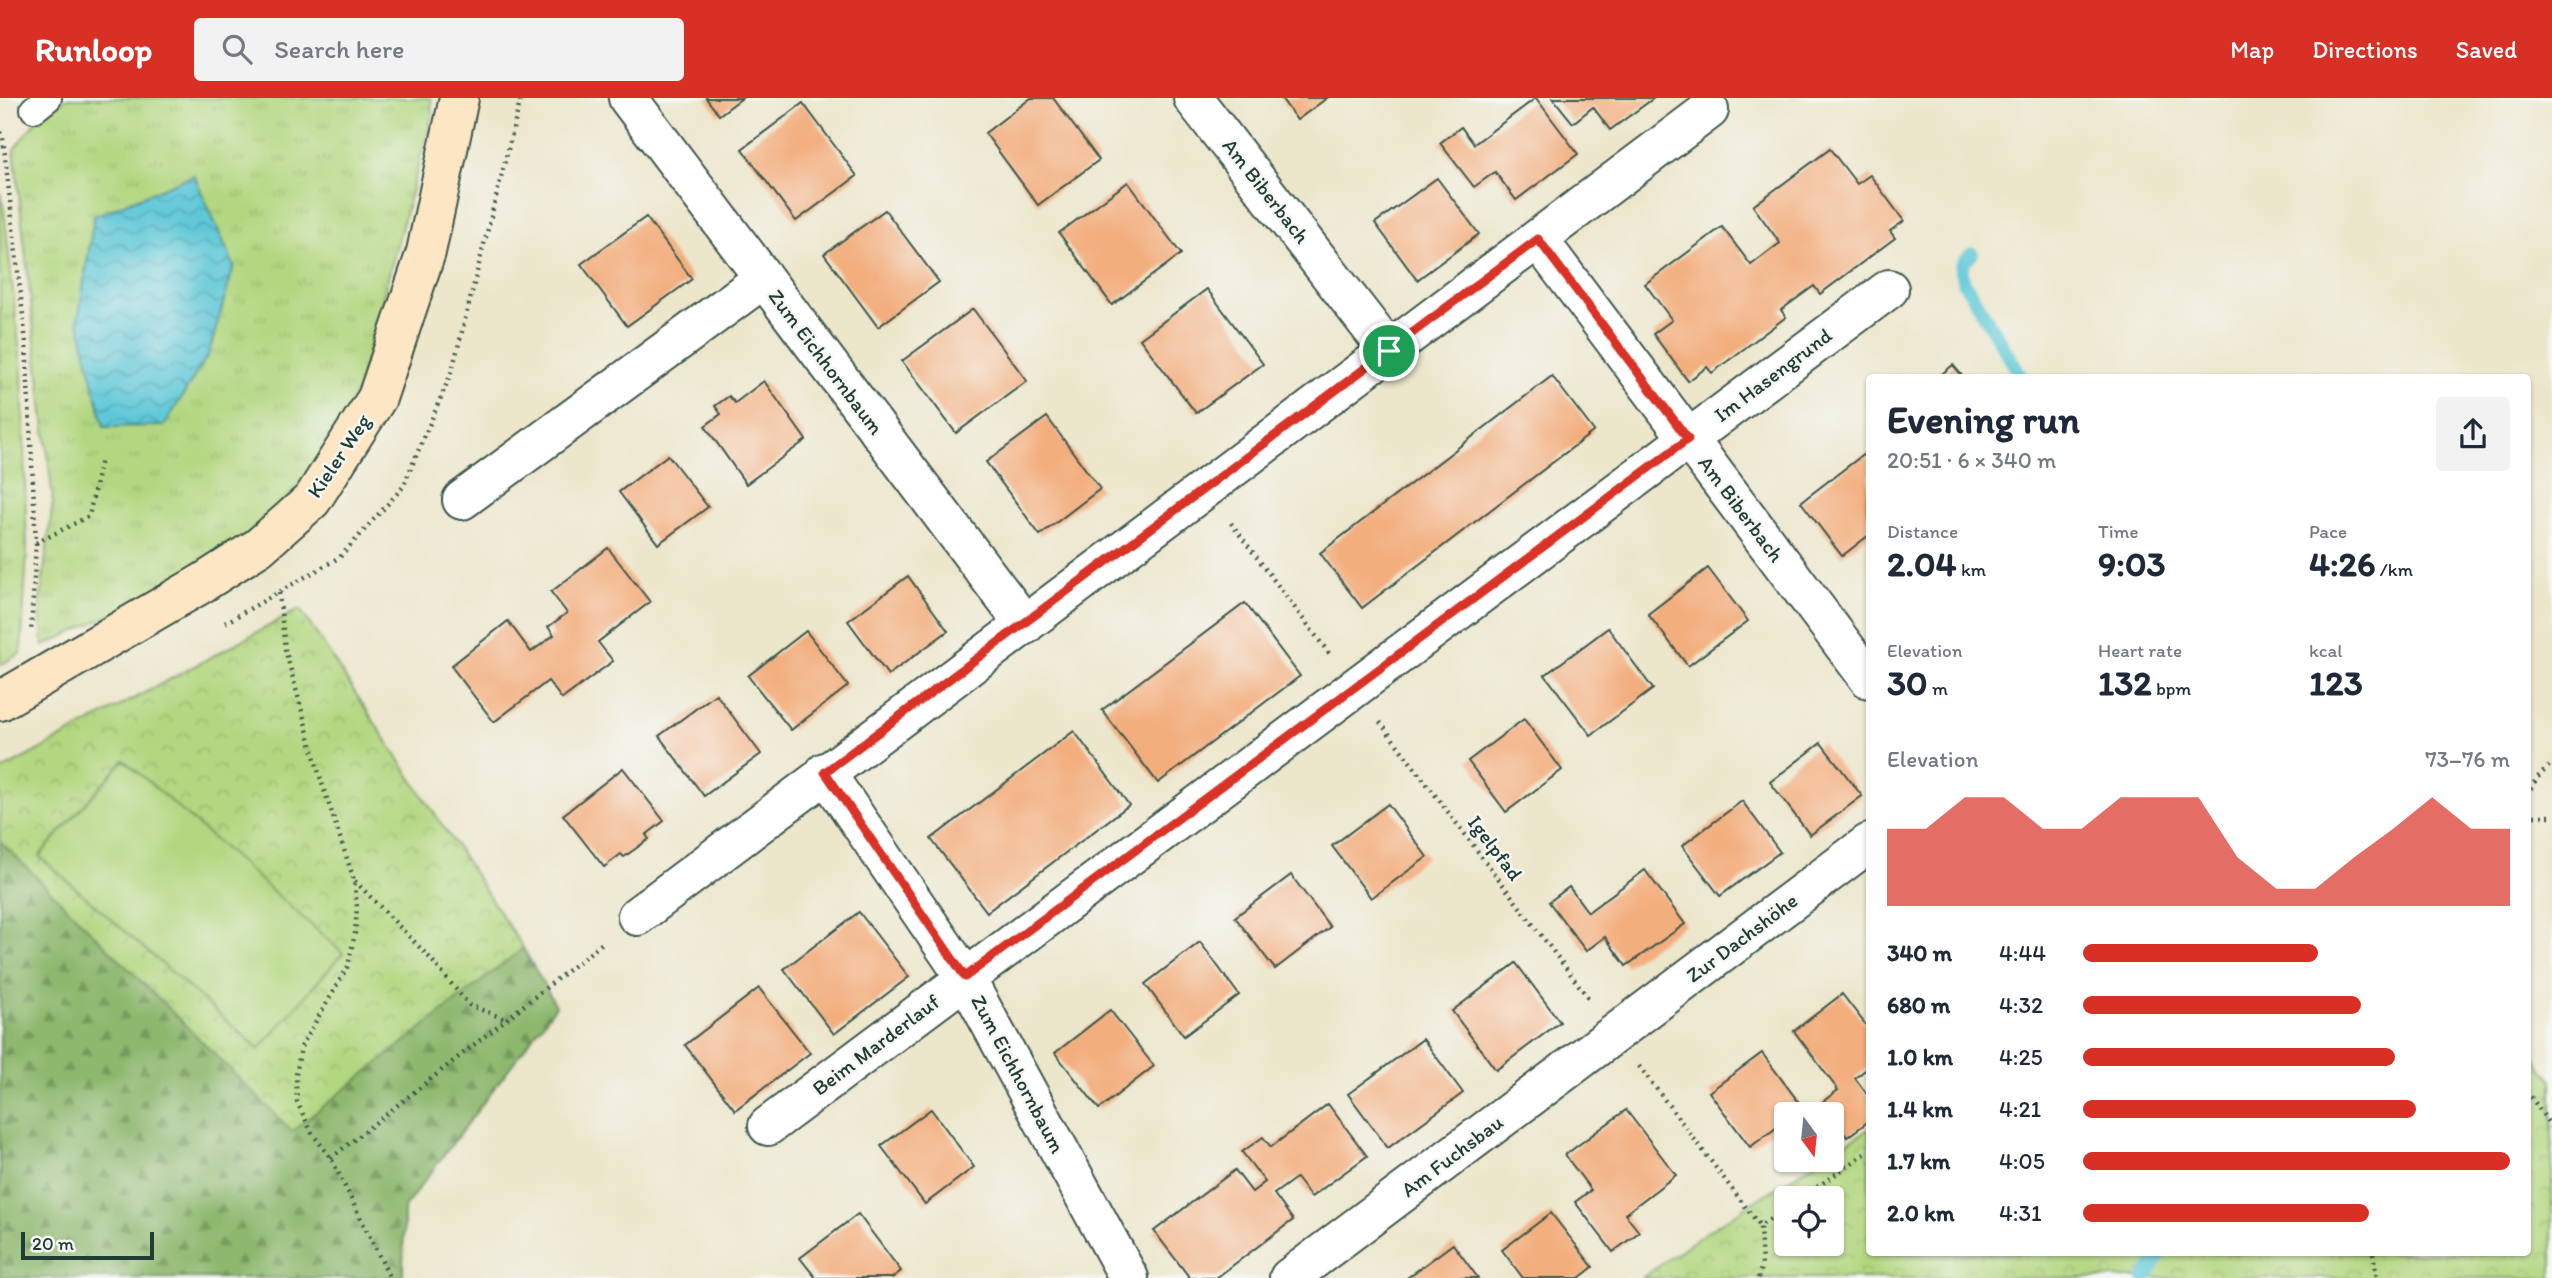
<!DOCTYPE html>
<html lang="en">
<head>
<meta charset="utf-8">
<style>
	:root { --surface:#fff; --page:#f2f2f3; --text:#1f2937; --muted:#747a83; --accent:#d93025 }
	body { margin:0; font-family:Itim,sans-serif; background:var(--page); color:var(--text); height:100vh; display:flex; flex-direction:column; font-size:26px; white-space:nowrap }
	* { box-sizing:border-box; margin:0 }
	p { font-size:23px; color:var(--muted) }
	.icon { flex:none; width:38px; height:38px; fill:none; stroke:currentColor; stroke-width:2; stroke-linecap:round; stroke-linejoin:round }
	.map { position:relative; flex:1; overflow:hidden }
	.drawer { position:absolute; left:1866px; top:276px; width:665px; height:882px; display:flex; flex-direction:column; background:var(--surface); border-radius:7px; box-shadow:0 2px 5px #0004 }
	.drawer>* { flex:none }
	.needle { width:46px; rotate:165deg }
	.fabs { position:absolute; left:1774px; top:1004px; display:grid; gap:14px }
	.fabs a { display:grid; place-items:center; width:70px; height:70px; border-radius:7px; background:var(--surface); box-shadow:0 2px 5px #0004; font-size:35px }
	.scale { position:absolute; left:21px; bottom:18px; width:133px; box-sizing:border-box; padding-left:7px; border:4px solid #1f3d34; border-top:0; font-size:19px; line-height:24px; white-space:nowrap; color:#1f3d34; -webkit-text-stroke:5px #f6f6f2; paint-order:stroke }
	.pin { position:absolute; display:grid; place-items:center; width:60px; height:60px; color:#fff; margin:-30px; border:4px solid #fff; border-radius:50%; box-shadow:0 2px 7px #0007 }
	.round { display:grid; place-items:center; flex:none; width:74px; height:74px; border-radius:7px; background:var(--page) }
	.summary { display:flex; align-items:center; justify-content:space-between; height:119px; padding:0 21px }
	h1 { font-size:38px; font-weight:800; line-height:52px }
	.stats { display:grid; grid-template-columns:repeat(3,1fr); gap:10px; height:119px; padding:7px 21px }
	.stats div { display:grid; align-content:center }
	.stats b { font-size:35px; font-weight:800 }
	.stats small { font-size:19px; font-weight:400 }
	.stats p { font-size:19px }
	.chart { height:196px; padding:14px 21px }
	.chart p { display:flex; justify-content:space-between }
	.chart svg { width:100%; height:126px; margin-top:7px; fill:var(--accent); opacity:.7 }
	ul { padding:0 21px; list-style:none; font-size:23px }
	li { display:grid; grid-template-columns:112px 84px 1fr; align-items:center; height:52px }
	li i { height:18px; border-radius:9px; background:var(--accent) }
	header { display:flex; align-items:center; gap:42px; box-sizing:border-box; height:98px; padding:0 35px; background:var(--accent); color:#fff }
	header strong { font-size:33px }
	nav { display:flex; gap:38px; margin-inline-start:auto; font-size:24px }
	.search { width:490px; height:63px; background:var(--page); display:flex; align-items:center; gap:18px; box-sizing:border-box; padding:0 24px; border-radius:7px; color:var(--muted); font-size:26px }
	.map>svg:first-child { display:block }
	.grass { fill:url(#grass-tufts); stroke:#698a5a; stroke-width:2 }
	.forest { fill:url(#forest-firs); stroke:#567a51; stroke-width:2 }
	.park { fill:url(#park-crowns); stroke:#698a5a; stroke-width:2; fill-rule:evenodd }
	.pitch { fill:#b3d780; stroke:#698a5a; stroke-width:2 }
	.water { fill:url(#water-waves); stroke:#3e8286; stroke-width:2 }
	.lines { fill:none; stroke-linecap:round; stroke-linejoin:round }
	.stream { stroke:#5ec8d8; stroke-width:14 }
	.building { fill:#f3ae7e }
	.lane-casing { stroke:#3e564b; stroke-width:30 }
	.street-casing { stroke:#3e564b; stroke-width:42 }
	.secondary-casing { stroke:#3e564b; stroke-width:42 }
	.path { stroke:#3e564b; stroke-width:4.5; stroke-dasharray:2 5; stroke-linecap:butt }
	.lane { stroke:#fff; stroke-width:26 }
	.street { stroke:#fff; stroke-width:38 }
	.secondary { stroke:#fce6c4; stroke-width:38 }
	.route-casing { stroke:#fff; stroke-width:14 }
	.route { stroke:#d93025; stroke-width:9 }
	.labels { text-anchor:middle; stroke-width:5; stroke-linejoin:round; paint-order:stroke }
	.street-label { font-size:21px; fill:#1f3d34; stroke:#f6f6f2 }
</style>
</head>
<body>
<header>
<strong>Runloop</strong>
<div class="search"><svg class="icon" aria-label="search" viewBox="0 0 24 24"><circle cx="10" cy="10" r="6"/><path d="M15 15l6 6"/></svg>Search here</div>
<nav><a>Map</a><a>Directions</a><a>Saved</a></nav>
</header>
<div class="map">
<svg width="2552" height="1180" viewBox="0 0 2552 1180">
	<defs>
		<pattern id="grass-tufts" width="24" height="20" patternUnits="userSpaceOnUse" patternTransform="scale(1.75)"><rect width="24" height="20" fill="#b3d780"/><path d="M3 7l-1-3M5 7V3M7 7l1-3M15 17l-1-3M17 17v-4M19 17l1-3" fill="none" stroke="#9ab96f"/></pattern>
		<pattern id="forest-firs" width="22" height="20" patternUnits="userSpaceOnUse" patternTransform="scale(1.75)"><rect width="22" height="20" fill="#8eb86e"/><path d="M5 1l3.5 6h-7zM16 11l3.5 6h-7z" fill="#73975b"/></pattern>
		<pattern id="park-crowns" width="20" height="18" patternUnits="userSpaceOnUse" patternTransform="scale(1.75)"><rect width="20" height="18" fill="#b3d780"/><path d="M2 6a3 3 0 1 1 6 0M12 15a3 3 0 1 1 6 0" fill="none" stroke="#9ab96f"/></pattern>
		<pattern id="water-waves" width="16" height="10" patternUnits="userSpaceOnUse" patternTransform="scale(1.75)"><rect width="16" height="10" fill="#5ec8d8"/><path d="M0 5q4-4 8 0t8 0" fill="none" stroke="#4da4b0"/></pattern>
	</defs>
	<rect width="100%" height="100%" fill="#f6f6f2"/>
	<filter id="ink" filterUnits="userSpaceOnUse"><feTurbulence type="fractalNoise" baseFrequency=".0143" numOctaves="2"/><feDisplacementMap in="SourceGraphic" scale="14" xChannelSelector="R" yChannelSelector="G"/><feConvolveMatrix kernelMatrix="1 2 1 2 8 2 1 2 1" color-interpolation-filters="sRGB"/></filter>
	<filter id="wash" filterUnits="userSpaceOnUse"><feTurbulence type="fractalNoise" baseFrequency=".00686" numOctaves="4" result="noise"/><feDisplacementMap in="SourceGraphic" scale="28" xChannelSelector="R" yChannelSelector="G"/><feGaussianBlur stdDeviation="1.57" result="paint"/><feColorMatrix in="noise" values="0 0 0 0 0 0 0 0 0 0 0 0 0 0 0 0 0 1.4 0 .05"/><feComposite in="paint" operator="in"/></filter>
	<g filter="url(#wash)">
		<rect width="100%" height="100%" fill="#ece6cb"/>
		<g class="grass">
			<polygon points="67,0 431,0 432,17 358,290 316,370 258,430 149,499 43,548 40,505 53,404 14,51 35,24"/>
			<polygon points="0,94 4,112 22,274 27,454 21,555 0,567"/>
		</g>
		<polygon class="forest" points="0,743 292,1033 523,850 556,908 404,1110 403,1180 0,1180"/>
		<g class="park">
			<polygon points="300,511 523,850 292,1033 0,743 0,673"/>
			<path d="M2527 947 2552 983V1180H1642L1702 1137 1819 1062H1832V1054L1869 1031V1155H2527ZM1787 1101H1832V1146H1787Z"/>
		</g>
		<polygon class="pitch" points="124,662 343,855 259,951 39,758"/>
		<polygon class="water" points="194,77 234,168 209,255 164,328 104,329 78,222 94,118"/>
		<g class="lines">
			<g class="stream">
				<path d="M1972 156C1961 165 1960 170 1964 184L2022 280"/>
				<polyline points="2145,1180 2161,1155"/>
			</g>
		</g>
		<g id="blocks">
			<g class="building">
				<polygon points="706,0 742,0 719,17"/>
				<polygon points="1031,0 1053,0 1099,62 1038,107 985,35"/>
				<polygon points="1281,0 1327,0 1297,22"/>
				<polygon points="1536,0 1578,56 1516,102 1495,74 1474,89 1440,45 1461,29 1474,46"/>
				<polygon points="1553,0 1654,0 1610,32 1593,9 1573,25"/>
				<polygon points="803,5 857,78 796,123 742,51"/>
				<polygon points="1830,51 1857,86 1870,77 1904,123 1890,133 1895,140 1820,196 1814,188 1781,212 1786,219 1712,275 1707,269 1688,283 1653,236 1672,222 1645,186 1722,129 1751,167 1780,145 1753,108"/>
				<polygon points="1437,80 1479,136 1417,182 1375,125"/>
				<polygon points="1128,84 1181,156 1112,207 1059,135"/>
				<polygon points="885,112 939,184 878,229 824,156"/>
				<polygon points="646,119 692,181 627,228 581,166"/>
				<polygon points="1207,191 1263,266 1196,315 1140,241"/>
				<polygon points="973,211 1027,283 956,335 902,263"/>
				<polygon points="1953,267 1964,280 1937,280"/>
				<polygon points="1552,278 1594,333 1362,510 1320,455"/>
				<polygon points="764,283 806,342 746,386 705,328 721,316 715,308 729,298 735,305"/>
				<polygon points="1047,319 1100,391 1040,437 986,364"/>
				<polygon points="1864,356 1869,363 1869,437 1842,458 1801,404"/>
				<polygon points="668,357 708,409 658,446 619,394"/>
				<polygon points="608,450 650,504 598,544 613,563 562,601 548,583 494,624 451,568 508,523 531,554 554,537 548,529 567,515 551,494"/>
				<polygon points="1708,470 1748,523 1688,568 1648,516"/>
				<polygon points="908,478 948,533 888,577 848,523"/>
				<polygon points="1245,505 1300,578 1158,685 1102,612"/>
				<polygon points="1608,530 1653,591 1591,637 1545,577"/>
				<polygon points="806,533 848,588 791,632 748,578"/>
				<polygon points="716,596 761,656 704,698 659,638"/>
				<polygon points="1524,621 1562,672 1506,714 1468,663"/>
				<polygon points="1074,633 1129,707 987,814 931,741"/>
				<polygon points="1821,645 1862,698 1810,737 1770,684"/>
				<polygon points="623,670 664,723 646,737 649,741 624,759 621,756 604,769 563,717"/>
				<polygon points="1742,703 1780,754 1720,798 1682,748"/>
				<polygon points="1388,706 1427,759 1371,800 1332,748"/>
				<polygon points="1645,772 1685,826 1626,868 1605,839 1586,853 1549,804 1569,789 1588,814"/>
				<polygon points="1291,777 1330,829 1275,871 1235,819"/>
				<polygon points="859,814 909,879 834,936 784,871"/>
				<polygon points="1200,844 1239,897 1184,938 1145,886"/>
				<polygon points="1516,865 1560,924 1496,972 1452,913"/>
				<polygon points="759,890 810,955 735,1012 685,947"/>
				<polygon points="1842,896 1869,931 1869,969 1855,980 1869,999 1869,1023 1847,1039 1821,1005 1838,992 1794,933"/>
				<polygon points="1110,912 1154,968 1099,1011 1055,955"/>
				<polygon points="1423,941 1463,995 1388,1050 1348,996"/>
				<polygon points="1762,955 1803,1010 1793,1017 1787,1017 1787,1022 1750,1049 1709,994"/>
				<polygon points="1328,1006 1367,1058 1311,1099 1296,1080 1274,1096 1293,1122 1216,1180 1190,1180 1154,1133 1235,1072 1252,1094 1265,1084 1242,1054 1263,1039 1271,1049"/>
				<polygon points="931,1011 974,1069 925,1106 881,1048"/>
				<polygon points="1626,1012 1676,1077 1625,1116 1639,1134 1613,1154 1575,1104 1591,1092 1565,1057"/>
				<polygon points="1551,1115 1593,1169 1579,1180 1523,1180 1502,1152"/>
				<polygon points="858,1116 901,1173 892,1180 816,1180 800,1160"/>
				<polygon points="1453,1146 1478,1180 1407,1180"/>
			</g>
		</g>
	</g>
	<g filter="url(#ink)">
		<use href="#blocks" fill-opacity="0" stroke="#3e564b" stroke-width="2"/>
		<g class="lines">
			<defs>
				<polyline id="lane" points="34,11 48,0"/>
				<g id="street">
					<polyline points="628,0 1025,527"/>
					<polyline points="1193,0 1389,253"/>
					<polyline points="1538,141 1869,581"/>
					<polyline points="462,402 763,181"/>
					<polyline points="825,674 965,879 1129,1180"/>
					<polyline points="637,818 1709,12"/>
					<polyline points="768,1028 1889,191"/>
					<polyline points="1289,1180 1869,745"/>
				</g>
				<polyline id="secondary" points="0,603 201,486 259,449 312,402 377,300 426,154 459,0"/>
			</defs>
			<use href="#lane" class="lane-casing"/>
			<use href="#street" class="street-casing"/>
			<use href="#secondary" class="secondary-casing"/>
			<g class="path">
				<polyline points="0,34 3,40 26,245 36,445 31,535"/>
				<polyline points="1231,425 1331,558"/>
				<polyline points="36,445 89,418 101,361"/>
				<polyline points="279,495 285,551 320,679 354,782 357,809 355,835 348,868 301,949 296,977 297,1004 312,1035 331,1060 390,1180"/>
				<polyline points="225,525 340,459 403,389 452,273 521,0"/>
				<polyline points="1380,624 1590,902"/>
				<polyline points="2527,697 2537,680 2552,665"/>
				<polyline points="2527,718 2552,718"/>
				<polyline points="355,783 429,859 469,907 505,921"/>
				<polyline points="1639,968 1760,1128"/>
				<polyline points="2527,993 2552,1030"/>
				<polyline points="331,1060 605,843"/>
				<polyline points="1800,1101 1869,1053"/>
				<polyline points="2373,1155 2377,1180"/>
				<polyline points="1758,1180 1762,1168 1760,1128 1787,1110"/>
			</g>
			<use href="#lane" class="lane"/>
			<use href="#street" class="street"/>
			<use href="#secondary" class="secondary"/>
		</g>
	</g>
	<g class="lines" filter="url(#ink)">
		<defs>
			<polygon id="route" points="1538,141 1688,341 965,879 825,674"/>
		</defs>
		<use href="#route" class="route-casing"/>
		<use href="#route" class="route"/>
	</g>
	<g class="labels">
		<g class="street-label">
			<text transform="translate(1266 93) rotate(52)" y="7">Am Biberbach</text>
			<text transform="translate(826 264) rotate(53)" y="7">Zum Eichhornbaum</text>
			<text transform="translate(1773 277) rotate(-37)" y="7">Im Hasengrund</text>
			<text transform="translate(339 358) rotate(-56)" y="7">Kieler Weg</text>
			<text transform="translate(1741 411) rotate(53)" y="7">Am Biberbach</text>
			<text transform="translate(1495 750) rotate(53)" y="7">Igelpfad</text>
			<text transform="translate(1742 840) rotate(-37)" y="7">Zur Dachshöhe</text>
			<text transform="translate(876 947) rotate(-37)" y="7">Beim Marderlauf</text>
			<text transform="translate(1018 976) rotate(62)" y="7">Zum Eichhornbaum</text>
			<text transform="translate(1452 1058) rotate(-37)" y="7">Am Fuchsbau</text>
		</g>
	</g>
</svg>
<div class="fabs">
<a><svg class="needle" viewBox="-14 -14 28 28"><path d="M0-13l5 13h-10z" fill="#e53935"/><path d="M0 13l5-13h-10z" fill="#747a83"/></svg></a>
<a><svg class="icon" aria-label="locate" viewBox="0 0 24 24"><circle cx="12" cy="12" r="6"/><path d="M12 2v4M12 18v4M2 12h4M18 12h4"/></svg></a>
</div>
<div class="scale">20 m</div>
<div class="pin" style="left:1389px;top:253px;background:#1e9e55"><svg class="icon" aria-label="arrive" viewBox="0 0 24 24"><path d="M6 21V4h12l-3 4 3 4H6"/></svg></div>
<section class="drawer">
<div class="summary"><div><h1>Evening run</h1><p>20:51 · 6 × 340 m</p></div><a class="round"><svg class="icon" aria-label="share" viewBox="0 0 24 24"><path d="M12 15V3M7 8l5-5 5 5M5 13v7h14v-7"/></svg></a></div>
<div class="stats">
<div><p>Distance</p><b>2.04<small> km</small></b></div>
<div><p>Time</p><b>9:03</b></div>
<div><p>Pace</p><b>4:26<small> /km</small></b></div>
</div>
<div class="stats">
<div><p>Elevation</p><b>30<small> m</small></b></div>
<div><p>Heart rate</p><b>132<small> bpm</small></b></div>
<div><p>kcal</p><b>123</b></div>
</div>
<div class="chart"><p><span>Elevation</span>73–76 m</p>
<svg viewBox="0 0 160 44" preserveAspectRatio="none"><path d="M0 44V17L10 17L20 6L30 6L40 17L50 17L60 6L70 6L80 6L90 27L100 38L110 38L120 27L130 17L140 6L150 17L160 17V44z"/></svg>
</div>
<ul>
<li><b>340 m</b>4:44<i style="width:55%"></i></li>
<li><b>680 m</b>4:32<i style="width:65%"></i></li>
<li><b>1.0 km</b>4:25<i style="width:73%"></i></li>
<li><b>1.4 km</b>4:21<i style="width:78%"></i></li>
<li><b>1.7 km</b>4:05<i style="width:100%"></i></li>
<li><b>2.0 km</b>4:31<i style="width:67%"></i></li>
</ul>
</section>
</div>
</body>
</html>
